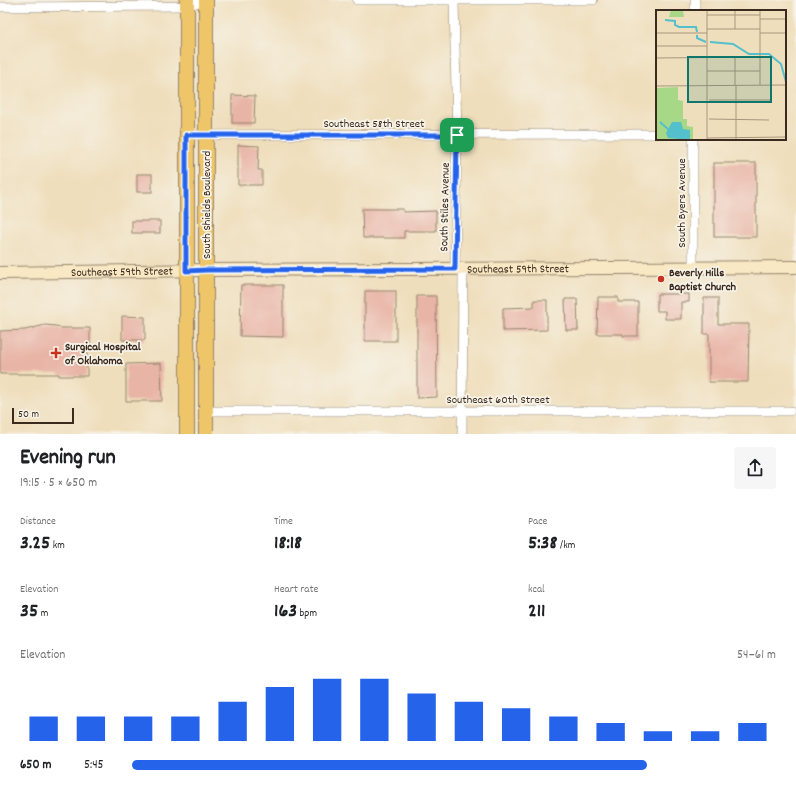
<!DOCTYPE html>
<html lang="en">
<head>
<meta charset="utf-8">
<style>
	:root { --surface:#fff; --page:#f6f6f6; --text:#202124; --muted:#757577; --accent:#2563eb }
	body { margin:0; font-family:Dekko,sans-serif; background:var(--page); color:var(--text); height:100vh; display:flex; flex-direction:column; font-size:15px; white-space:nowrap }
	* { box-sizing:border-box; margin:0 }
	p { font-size:13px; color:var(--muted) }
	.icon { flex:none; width:22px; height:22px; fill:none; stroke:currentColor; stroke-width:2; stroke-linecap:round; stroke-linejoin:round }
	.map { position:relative; height:434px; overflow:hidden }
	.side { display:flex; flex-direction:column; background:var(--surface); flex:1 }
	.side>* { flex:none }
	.scale { position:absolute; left:12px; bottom:10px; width:62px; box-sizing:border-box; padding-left:4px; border:2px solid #3b2a1e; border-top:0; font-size:11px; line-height:14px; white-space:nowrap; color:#3b2a1e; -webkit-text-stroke:3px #f7f3e8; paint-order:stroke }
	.pin { position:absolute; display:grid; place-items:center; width:34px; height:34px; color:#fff; margin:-17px; border-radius:8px; box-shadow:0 2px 6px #0006 }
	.round { display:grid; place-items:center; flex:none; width:42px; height:42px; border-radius:4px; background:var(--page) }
	.summary { display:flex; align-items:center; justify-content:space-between; height:68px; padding:0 20px }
	h1 { font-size:22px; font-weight:700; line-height:30px }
	.figures { display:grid; grid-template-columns:repeat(3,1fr); gap:6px; height:68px; padding:4px 20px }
	.figures div { display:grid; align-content:center }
	.figures b { font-size:20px; font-weight:700 }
	.figures small { font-size:11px; font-weight:400 }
	.figures p { font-size:11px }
	.chart { height:112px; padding:8px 20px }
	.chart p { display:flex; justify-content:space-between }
	.chart svg { width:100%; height:72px; margin-top:4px; stroke:var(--accent); stroke-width:6 }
	ul { padding:0 20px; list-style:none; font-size:13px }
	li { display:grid; grid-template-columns:64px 48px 1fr; align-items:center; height:30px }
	li i { height:10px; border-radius:5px; background:var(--accent) }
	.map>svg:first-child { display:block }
	.building { fill:#e8b4a6 }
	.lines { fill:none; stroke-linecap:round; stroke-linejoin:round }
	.street-casing { stroke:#95846d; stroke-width:10 }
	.secondary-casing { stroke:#95846d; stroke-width:14 }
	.primary-casing { stroke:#95846d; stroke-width:16 }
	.street { stroke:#fff; stroke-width:9 }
	.secondary { stroke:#f8e8c3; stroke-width:12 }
	.primary { stroke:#eec569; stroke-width:14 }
	.route-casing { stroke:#fff; stroke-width:8 }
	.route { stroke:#2563eb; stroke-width:5 }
	.poi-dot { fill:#c8321e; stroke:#f7f3e8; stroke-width:1.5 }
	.labels { text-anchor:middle; stroke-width:3.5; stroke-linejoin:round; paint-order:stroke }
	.street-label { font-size:12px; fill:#3b2a1e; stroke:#f7f3e8 }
	.poi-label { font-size:12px; font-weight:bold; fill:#3b2a1e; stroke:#f7f3e8; text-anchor:start }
	.inset-river { fill:none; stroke:#53c0cc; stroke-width:2 }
	.inset-road { fill:none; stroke:#a7967d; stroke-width:1 }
	.view { fill:#0f766e; fill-opacity:0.15; stroke:#0f766e; stroke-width:2 }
	.inset-edge { fill:none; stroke:#3b2a1e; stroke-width:2 }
</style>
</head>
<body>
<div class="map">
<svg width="796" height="434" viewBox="0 0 796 434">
	<rect width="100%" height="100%" fill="#f7f3e8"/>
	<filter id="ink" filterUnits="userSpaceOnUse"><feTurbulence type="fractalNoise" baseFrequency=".025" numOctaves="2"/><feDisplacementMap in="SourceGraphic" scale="8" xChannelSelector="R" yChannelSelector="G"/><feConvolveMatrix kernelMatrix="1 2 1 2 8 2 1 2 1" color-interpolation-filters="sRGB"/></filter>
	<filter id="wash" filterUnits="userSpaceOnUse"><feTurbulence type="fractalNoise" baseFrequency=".012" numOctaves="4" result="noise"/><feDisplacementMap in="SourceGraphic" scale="16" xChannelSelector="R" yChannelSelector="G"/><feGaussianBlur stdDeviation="0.9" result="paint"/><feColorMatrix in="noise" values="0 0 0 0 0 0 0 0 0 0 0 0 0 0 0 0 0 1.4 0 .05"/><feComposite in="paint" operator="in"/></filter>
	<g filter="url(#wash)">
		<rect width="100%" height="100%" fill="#efdebc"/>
		<g id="blocks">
			<g class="building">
				<polygon points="232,95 255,96 254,123 232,123"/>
				<polygon points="238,145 259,146 258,170 262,170 262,185 238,185"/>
				<rect x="714" y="163" width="42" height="74"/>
				<rect x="137" y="174" width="15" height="18"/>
				<polygon points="362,209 403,209 403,212 436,211 436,231 404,231 404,238 363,238"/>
				<rect x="132" y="221" width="28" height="12"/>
				<polygon points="241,285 283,285 283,337 240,336"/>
				<rect x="365" y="291" width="31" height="50"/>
				<polygon points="657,294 689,294 689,302 681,302 681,319 665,319 665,311 657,311"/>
				<polygon points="417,296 436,296 437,397 417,398"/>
				<polygon points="598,297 618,297 618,302 638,302 638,336 623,336 623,334 597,334"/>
				<polygon points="704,298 718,298 718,324 749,324 748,382 709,382 709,334 704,334"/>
				<polygon points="565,299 577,299 578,330 566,330"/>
				<polygon points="534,300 547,300 547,330 503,331 503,308 534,307"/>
				<polygon points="122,316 145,317 145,340 122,340"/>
				<polygon points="45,325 56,326 60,327 60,328 90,328 90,347 87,347 87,376 59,376 59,374 0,374 0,331 25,330"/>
				<polygon points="161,363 162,401 126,401 126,364"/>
			</g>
		</g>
	</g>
	<g filter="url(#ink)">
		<use href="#blocks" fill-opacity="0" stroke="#95846d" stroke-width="1"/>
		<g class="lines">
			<defs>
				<g id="street">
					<polyline points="357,0 593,0"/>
					<polyline points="454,1 457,135 455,269"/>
					<polyline points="0,7 187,6 205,0"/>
					<polyline points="695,11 695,0"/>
					<polyline points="186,135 657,134"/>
					<polyline points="693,268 693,139"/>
					<polyline points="206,411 790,411"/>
					<polyline points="462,434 463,269"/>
				</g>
				<g id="secondary">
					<path id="s1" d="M0 273 206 270 796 267"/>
				</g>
				<g id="primary">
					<polyline points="187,434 187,0"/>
					<polyline points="206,434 206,0"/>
				</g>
			</defs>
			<use href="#street" class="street-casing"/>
			<use href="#secondary" class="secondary-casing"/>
			<use href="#primary" class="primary-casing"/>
			<use href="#street" class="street"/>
			<use href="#secondary" class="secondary"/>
			<use href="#primary" class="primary"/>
		</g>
	</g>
	<g class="lines" filter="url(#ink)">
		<defs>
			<polygon id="route" points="186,135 457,135 455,269 206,270 186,271"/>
		</defs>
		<use href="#route" class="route-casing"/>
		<use href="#route" class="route"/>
	</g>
	<g class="poi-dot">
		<circle cx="661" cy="279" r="4"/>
		<path d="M54 347h4v4h4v4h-4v4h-4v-4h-4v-4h4z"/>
	</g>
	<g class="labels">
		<g class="street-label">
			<text x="374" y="127">Southeast 58th Street</text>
			<text transform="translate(681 203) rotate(-90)" y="4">South Byers Avenue</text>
			<text transform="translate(206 205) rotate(-90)" y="4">South Shields Boulevard</text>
			<text transform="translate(444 207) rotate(-89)" y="4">South Stiles Avenue</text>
			<text dy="4" stroke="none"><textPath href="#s1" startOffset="518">Southeast 59th Street</textPath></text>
			<text dy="4" stroke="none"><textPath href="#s1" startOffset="122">Southeast 59th Street</textPath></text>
			<text x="498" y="403">Southeast 60th Street</text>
		</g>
		<g class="poi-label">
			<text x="669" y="276">Beverly Hills<tspan x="669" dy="14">Baptist Church</tspan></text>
			<text x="65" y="350">Surgical Hospital<tspan x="65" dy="14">of Oklahoma</tspan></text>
		</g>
	</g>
	<g transform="translate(656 10)">
		<rect width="130" height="130" fill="#efdebc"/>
		<path d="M15 0H27L28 7H13ZM22 77V90L27 91V109H31V116L37 117V130H1V78Z" fill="#a6d888"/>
		<path d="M16 112H25L27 119 34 120V130L12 128 10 123Z" fill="#53c0cc"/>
		<path class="inset-river" d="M9 10 19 11V15L23 17H40L41 22M41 25V28L50 32M54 32 77 34 93 44H113L125 54 130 72M4 112 13 120"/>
		<path class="inset-road" d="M79 0V19M51 5H104M104 9H130M51 19H104M130 22V49M0 23H51M104 23H130M0 36H51M79 47V75M0 48 104 47M51 61H104M80 75V130M104 75V0M0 76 130 75M53 90H114M53 109 113 110M51 128 130 127M51 130V0"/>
		<path class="view" d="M32 47H115V92H32Z"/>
		<rect width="130" height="130" class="inset-edge"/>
	</g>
</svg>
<div class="scale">50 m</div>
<div class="pin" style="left:457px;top:135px;background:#1e9e55"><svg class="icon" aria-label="arrive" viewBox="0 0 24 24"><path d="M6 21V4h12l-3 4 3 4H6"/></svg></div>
</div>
<section class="side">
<div class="summary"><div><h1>Evening run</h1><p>19:15 · 5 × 650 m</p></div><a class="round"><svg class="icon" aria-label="share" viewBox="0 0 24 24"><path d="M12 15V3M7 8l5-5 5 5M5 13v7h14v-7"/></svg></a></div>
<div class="figures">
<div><p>Distance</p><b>3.25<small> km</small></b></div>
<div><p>Time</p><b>18:18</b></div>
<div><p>Pace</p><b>5:38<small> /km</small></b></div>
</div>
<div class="figures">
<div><p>Elevation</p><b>35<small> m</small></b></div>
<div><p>Heart rate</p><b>163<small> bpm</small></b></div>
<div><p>kcal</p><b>211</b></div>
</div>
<div class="chart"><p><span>Elevation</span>54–61 m</p>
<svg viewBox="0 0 160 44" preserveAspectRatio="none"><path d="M5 44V29M15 44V29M25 44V29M35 44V29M45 44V20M55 44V11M65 44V6M75 44V6M85 44V15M95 44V20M105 44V24M115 44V29M125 44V33M135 44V38M145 44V38M155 44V33"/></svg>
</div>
<ul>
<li><b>650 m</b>5:45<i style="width:80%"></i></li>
</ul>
</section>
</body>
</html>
